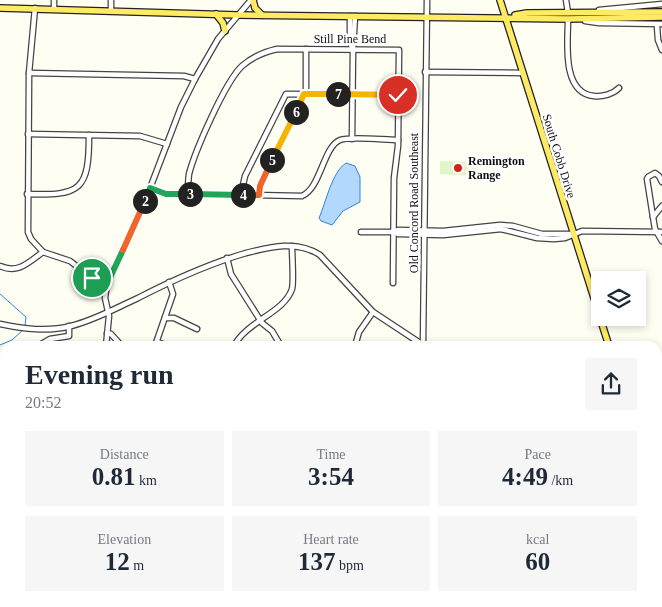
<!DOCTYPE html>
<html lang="en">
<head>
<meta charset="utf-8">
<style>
	:root { --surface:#fff; --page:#f6f6f7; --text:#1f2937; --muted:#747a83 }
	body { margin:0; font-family:Georgia,serif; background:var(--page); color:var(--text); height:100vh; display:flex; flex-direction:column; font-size:19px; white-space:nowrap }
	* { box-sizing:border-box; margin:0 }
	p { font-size:16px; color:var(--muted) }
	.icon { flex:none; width:28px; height:28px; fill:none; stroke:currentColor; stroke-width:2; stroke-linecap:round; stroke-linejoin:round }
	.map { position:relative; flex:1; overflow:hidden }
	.drawer { position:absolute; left:0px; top:341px; width:662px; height:266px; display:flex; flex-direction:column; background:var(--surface); border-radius:15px 15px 0 0; box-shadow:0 2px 8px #0003 }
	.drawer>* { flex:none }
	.controls { position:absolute; left:591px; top:271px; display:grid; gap:10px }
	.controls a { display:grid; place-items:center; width:55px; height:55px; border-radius:0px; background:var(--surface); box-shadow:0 2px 8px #0003; font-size:25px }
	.pin { position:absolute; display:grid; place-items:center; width:42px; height:42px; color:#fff; margin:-21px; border:2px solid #fff; border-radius:50%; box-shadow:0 1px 5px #0007 }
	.km { position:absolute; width:25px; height:25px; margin:-12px; border-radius:50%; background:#222; color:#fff; font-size:14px; line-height:25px; text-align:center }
	.round { display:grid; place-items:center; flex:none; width:52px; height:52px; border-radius:0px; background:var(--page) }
	.overview { display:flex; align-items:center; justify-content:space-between; height:85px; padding:0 25px }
	h1 { font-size:28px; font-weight:700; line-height:38px }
	.figures { display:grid; grid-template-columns:repeat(3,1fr); gap:8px; height:85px; padding:5px 25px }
	.figures div { display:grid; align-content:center; border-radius:0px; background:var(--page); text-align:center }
	.figures b { font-size:25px; font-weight:700 }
	.figures small { font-size:14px; font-weight:400 }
	.figures p { font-size:14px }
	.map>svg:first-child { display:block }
	.pitch { fill:#e1f5ca }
	.water { fill:#b2d8fd; stroke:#3084dd }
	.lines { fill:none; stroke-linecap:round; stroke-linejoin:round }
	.stream { stroke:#3084dd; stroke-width:1 }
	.minor-casing { stroke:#434343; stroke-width:7 }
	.major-casing { stroke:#212121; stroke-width:8 }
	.minor { stroke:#fff; stroke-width:4.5 }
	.major { stroke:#ffeb63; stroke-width:5.5 }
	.split-1-casing { stroke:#fff; stroke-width:10 }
	.split-2-casing { stroke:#fff; stroke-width:10 }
	.split-3-casing { stroke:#fff; stroke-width:10 }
	.split-4-casing { stroke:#fff; stroke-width:10 }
	.split-5-casing { stroke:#fff; stroke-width:10 }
	.split-6-casing { stroke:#fff; stroke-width:10 }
	.split-7-casing { stroke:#fff; stroke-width:10 }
	.split-8-casing { stroke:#fff; stroke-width:10 }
	.split-1 { stroke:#22a559; stroke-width:6 }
	.split-2 { stroke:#f0652b; stroke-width:6 }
	.split-3 { stroke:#22a559; stroke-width:6 }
	.split-4 { stroke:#22a559; stroke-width:6 }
	.split-5 { stroke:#f0652b; stroke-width:6 }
	.split-6 { stroke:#f5b400; stroke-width:6 }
	.split-7 { stroke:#f5b400; stroke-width:6 }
	.split-8 { stroke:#f5b400; stroke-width:6 }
	.poi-dot { fill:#d22317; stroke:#fff; stroke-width:2 }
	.labels { text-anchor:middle; stroke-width:5; stroke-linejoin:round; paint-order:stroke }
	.street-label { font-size:12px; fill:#101010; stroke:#fff }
	.poi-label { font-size:12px; font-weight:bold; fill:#101010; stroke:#fff; text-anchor:start }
</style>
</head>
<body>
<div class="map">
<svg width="662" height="607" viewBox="0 0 662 607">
	<rect width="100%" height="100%" fill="#fffef3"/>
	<polygon class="pitch" points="440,161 476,162 475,176 440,174"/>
	<path class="water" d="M346 163 355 166 360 177V202L343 211 332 225 321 221 319 218C326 202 332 172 346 163Z"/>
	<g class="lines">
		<g class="stream">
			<polyline points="0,294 26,317 25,326"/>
			<polyline points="0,345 12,340 23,330"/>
			<polyline points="0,391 5,392"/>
			<polyline points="137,607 140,602"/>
		</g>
		<defs>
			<g id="minor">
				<polyline points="566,0 568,13"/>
				<polyline points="35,8 29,73 28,232 31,239 43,252 70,261 92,278 107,284"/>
				<polyline points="54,9 54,0"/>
				<polyline points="111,10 111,0"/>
				<polyline points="599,10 662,4"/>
				<polyline points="350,16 350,40 352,48"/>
				<path d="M568 19C568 41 561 93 594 96 603 97 613 94 619 88"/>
				<polyline points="585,21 599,23 662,24"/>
				<polyline points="657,26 658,40 662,50"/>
				<polyline points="425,72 523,73"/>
				<polyline points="29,73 184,76 195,79"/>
				<polyline points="306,94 306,49"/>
				<polyline points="28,134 140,136 167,144"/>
				<polyline points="352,139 353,49 355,16"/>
				<polyline points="662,182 659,176 655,173 648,177 647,179 653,217 662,206"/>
				<path d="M150 188 170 194H216L302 196C321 188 323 147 340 140 351 136 385 140 398 140"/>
				<path d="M27 194C81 196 89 190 89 135"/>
				<path d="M188 194C188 187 188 181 189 174 195 151 225 82 242 66 252 57 264 52 277 49L399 50 398 146 394 178 393 283"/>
				<polyline points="241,194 245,176 286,94 398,95"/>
				<polyline points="259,195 261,183 304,94"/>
				<polyline points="653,217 655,229 662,241"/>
				<polyline points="361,232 394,232 398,234 443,235 501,229 537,238 554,239 565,238 582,231 662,232"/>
				<polyline points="394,232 398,230 443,231 500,225 513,226 542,234 570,234"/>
				<polyline points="227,258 231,274 262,323 272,331 281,346"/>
				<path d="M0 266C18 274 28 263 43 252"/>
				<polyline points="165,318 174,318 197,329"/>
				<path d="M0 324C24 329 47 332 71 326 95 320 116 308 138 298 173 280 208 264 246 253 270 247 297 240 320 255L373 312 423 345"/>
				<polyline points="107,333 111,334 120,344"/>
				<polyline points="157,342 169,346"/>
				<polyline points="38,346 50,339 69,336 69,326"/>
				<polyline points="106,346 109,316 105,298 107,284 144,204 181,107 195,79 218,39 251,0"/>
				<polyline points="155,346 173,294 169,282"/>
				<path d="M234 346C247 321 284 313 292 289 294 282 292 256 292 246"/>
				<polyline points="355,346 359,332 373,312"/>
				<polyline points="423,346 427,0"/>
				<polyline points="658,433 662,434"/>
				<polyline points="658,541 662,540"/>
				<polyline points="658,564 662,578"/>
				<polyline points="424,602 425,607"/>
				<polyline points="525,602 534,607"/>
				<polyline points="605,602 606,607"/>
				<polyline points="103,607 103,602"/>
				<polyline points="238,607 240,602"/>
				<polyline points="308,607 313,602"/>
				<polyline points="365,607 365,602"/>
				<polyline points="477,607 483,602"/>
			</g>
			<g id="major">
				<polyline points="253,0 255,8 262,15"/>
				<polyline points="500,0 600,317"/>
				<polyline points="0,8 238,15 568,19 662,17"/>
				<polyline points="216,14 223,23 225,31"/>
				<polyline points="515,15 527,13 662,12"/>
				<polyline points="600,318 609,346"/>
				<polyline points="658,499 662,513"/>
			</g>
		</defs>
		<use href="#minor" class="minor-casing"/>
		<use href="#major" class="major-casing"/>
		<use href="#minor" class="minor"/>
		<use href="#major" class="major"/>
	</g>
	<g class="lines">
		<defs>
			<polyline id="split-1" points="92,278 107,284 123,250"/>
			<polyline id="split-2" points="123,250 145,201"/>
			<polyline id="split-3" points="145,201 150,188 166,194 190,194"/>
			<polyline id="split-4" points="190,194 243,195"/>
			<polyline id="split-5" points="243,195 259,195 260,186 272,160"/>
			<polyline id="split-6" points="272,160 296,112"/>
			<polyline id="split-7" points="296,112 304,94 338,94"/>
			<polyline id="split-8" points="338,94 398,95"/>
		</defs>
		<use href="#split-1" class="split-1-casing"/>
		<use href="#split-2" class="split-2-casing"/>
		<use href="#split-3" class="split-3-casing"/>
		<use href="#split-4" class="split-4-casing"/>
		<use href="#split-5" class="split-5-casing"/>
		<use href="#split-6" class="split-6-casing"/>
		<use href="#split-7" class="split-7-casing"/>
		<use href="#split-8" class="split-8-casing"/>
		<use href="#split-1" class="split-1"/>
		<use href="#split-2" class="split-2"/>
		<use href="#split-3" class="split-3"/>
		<use href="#split-4" class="split-4"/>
		<use href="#split-5" class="split-5"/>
		<use href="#split-6" class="split-6"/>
		<use href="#split-7" class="split-7"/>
		<use href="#split-8" class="split-8"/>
	</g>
	<circle class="poi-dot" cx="458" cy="168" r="5"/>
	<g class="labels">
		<g class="street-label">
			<text x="350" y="43">Still Pine Bend</text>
			<text transform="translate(559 156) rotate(73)" y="4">South Cobb Drive</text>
			<text transform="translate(414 203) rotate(-90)" y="4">Old Concord Road Southeast</text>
		</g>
		<g class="poi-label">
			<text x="468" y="165">Remington<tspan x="468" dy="14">Range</tspan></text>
		</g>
	</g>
</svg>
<div class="controls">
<a><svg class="icon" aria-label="layers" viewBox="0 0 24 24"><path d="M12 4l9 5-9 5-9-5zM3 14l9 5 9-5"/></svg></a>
</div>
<div class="pin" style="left:92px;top:278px;background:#1e9e55"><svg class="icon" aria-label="arrive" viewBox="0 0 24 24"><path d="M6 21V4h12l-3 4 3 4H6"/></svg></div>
<div class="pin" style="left:398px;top:95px;background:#d93025"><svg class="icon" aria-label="check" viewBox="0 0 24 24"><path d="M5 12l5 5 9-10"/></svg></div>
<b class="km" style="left:145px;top:201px">2</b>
<b class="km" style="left:190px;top:194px">3</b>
<b class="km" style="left:243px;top:195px">4</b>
<b class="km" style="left:272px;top:160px">5</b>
<b class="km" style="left:296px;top:112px">6</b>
<b class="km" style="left:338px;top:94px">7</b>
<section class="drawer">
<div class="overview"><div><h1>Evening run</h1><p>20:52</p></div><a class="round"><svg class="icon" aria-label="share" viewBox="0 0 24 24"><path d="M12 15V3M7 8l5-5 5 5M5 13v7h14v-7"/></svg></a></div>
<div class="figures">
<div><p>Distance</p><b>0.81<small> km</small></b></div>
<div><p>Time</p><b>3:54</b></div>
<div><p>Pace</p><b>4:49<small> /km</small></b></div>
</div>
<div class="figures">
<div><p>Elevation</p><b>12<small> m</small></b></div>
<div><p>Heart rate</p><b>137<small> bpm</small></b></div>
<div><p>kcal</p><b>60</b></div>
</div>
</section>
</div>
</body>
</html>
